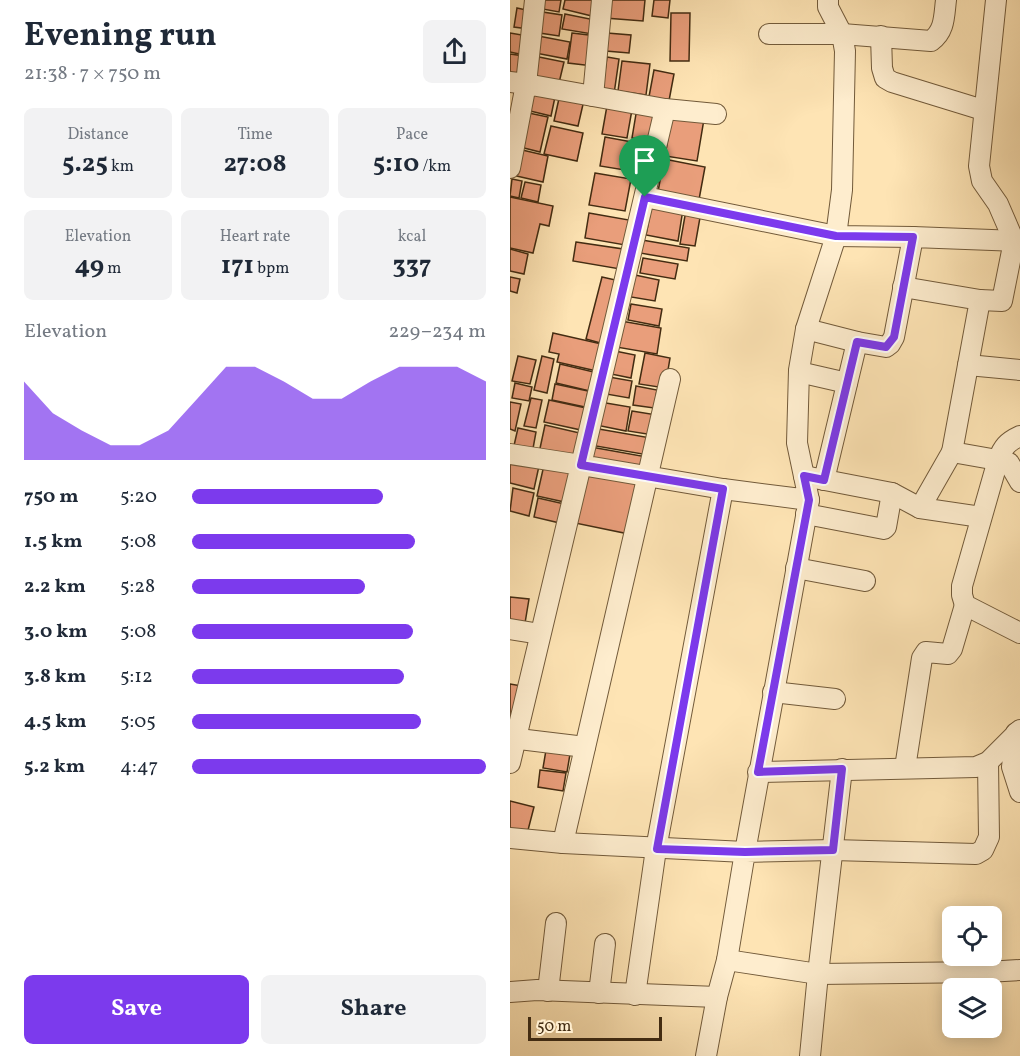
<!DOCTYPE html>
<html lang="en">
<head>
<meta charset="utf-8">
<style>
	:root { --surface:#fff; --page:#f2f2f3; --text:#1f2937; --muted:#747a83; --accent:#7c3aed }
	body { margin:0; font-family:Vollkorn,serif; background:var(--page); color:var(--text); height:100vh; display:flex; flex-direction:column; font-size:22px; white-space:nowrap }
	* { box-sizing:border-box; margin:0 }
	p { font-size:20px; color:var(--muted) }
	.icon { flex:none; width:33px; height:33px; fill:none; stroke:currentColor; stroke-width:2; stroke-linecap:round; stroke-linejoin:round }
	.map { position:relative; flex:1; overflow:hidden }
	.details { display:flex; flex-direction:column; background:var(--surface); width:510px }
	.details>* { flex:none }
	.buttons { position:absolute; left:432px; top:906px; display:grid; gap:12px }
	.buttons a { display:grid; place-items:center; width:60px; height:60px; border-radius:9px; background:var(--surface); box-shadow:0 3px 15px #0003; font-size:30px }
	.scale { position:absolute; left:18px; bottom:15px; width:134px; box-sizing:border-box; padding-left:6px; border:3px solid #432c12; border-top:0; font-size:16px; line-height:21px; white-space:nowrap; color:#432c12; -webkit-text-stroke:4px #feedce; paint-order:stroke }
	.pin { position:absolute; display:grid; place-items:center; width:51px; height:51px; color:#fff; margin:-62px -26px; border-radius:50% 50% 50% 0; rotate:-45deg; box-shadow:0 0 6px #0007 }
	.pin .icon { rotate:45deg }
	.round { display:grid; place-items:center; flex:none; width:63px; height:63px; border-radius:9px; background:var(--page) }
	.headline { display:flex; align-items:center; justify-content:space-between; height:102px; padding:0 24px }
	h1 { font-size:33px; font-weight:700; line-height:45px }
	.metrics { display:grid; grid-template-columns:repeat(3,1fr); gap:9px; height:102px; padding:6px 24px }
	.metrics div { display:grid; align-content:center; border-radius:9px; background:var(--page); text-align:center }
	.metrics b { font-size:26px; font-weight:700 }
	.metrics small { font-size:16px; font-weight:400 }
	.metrics p { font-size:16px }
	.chart { height:168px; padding:12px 24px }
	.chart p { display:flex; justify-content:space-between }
	.chart svg { width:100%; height:108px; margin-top:6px; fill:var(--accent); opacity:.7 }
	.primary-button { display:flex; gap:12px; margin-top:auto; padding:12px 24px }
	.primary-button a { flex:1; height:69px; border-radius:9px; background:var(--accent); color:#fff; font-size:24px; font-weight:700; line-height:69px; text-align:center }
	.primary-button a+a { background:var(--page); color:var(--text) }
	ul { padding:0 24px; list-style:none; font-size:20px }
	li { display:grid; grid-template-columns:96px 72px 1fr; align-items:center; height:45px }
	li i { height:15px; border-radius:8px; background:var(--accent) }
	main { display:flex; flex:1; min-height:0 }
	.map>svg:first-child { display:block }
	.building { fill:#e99e7b; stroke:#432c12; stroke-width:1.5 }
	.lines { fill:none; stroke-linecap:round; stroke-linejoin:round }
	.minor-casing { stroke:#725a3a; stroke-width:22 }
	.minor { stroke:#feedce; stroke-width:20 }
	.route-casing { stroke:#fff; stroke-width:12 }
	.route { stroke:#7c3aed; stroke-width:8 }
</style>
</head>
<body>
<main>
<section class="details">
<div class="headline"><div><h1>Evening run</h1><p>21:38 · 7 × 750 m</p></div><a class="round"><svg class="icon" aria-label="share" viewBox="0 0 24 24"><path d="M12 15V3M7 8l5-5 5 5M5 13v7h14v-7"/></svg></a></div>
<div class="metrics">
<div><p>Distance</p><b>5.25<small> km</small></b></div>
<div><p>Time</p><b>27:08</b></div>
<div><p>Pace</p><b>5:10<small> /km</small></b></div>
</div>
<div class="metrics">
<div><p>Elevation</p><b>49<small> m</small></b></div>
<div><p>Heart rate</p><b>171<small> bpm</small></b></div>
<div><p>kcal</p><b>337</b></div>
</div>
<div class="chart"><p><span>Elevation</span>229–234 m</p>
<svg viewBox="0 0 160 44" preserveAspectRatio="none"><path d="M0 44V12L10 25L20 32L30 38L40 38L50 32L60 19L70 6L80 6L90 12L100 19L110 19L120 12L130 6L140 6L150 6L160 12V44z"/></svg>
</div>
<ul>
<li><b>750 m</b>5:20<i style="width:65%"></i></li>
<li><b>1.5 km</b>5:08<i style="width:76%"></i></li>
<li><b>2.2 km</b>5:28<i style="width:59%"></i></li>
<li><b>3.0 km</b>5:08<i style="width:75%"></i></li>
<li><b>3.8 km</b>5:12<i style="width:72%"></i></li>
<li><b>4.5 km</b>5:05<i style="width:78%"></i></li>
<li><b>5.2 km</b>4:47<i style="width:100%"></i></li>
</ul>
<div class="primary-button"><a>Save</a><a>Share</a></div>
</section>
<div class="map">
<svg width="510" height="1056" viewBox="0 0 510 1056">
	<rect width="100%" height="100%" fill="#fee4b4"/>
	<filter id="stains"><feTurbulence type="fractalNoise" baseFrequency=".00333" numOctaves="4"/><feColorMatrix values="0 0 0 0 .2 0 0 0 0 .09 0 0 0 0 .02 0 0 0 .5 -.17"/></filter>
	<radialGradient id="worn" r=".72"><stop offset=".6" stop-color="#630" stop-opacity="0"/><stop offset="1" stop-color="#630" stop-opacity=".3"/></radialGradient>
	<g class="building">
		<polygon points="29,0 51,0 49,12 27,8"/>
		<polygon points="55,0 89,0 86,17 53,9"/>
		<polygon points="96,0 135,0 133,21 95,18"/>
		<polygon points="144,0 160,0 158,18 142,16"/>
		<polygon points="7,8 21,11 18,29 4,27"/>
		<polygon points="26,11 52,15 49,36 23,32"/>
		<polygon points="161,13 180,13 179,61 160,61"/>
		<polygon points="55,14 85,20 82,34 52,29"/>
		<polygon points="0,33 18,36 14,55 0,52"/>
		<polygon points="62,33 87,36 83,66 58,63"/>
		<polygon points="97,33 121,35 119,53 96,51"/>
		<polygon points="23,35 60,42 57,59 20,52"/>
		<polygon points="0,54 14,56 11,76 0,75"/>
		<polygon points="29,57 54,62 48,87 24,82"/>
		<polygon points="97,57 109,59 104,94 92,92"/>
		<polygon points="112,61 140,64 136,95 108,91"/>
		<polygon points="144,70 164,74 158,106 138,102"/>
		<polygon points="20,91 45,97 41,116 16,110"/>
		<polygon points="50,94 74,100 68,126 44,121"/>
		<polygon points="98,100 123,104 117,138 92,134"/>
		<polygon points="127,108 149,112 144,142 122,138"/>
		<polygon points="14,112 38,117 30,152 6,146"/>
		<polygon points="162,114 194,119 187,161 155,156"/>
		<polygon points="41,126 73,133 67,161 34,154"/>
		<polygon points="95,137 144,146 139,174 90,166"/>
		<polygon points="8,149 38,156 33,182 2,175"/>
		<polygon points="154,159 195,167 188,205 147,197"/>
		<polygon points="85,173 121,179 115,211 79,205"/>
		<polygon points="2,179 12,181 9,198 0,196"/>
		<polygon points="15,182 31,185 28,202 11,198"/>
		<polygon points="0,197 43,206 39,226 30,224 23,253 0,248"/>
		<polygon points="142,204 173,209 168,241 136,235"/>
		<polygon points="176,210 191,212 185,246 170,244"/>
		<polygon points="79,213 119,220 115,245 75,238"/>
		<polygon points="132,240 179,248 177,261 130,253"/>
		<polygon points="66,242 113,249 110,269 63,261"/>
		<polygon points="0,249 18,254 14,274 0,271"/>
		<polygon points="133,258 168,264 165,279 130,273"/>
		<polygon points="125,275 149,280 145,301 121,297"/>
		<polygon points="0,277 10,279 7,293 0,291"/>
		<polygon points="92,277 110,281 94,344 76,339"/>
		<polygon points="121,304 152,309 149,326 118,320"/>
		<polygon points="111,321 151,328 147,354 106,347"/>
		<polygon points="43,333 96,345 91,372 47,362 49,354 39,352"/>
		<polygon points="105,351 125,355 121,378 101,374"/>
		<polygon points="135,353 160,358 155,388 129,384"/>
		<polygon points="8,356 26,360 20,384 2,381"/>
		<polygon points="32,356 44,359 37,393 24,390"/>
		<polygon points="50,364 88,373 84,392 46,383"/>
		<polygon points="99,377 122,381 119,398 96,394"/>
		<polygon points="5,383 22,387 19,401 2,398"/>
		<polygon points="45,384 78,391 75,407 42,400"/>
		<polygon points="126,386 147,390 144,408 123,405"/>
		<polygon points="21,398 32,400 26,428 14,426"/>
		<polygon points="39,400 76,408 71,430 34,422"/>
		<polygon points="0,402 11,404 5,431 0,429"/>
		<polygon points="90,402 120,407 116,431 86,425"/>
		<polygon points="122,411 147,415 143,435 118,431"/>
		<polygon points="35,425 74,434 68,462 29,453"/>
		<polygon points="8,428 26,432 22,454 3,450"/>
		<polygon points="83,428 141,438 138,455 80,445"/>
		<polygon points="81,447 137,457 134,474 78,464"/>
		<polygon points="0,459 29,466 24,489 0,483"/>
		<polygon points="34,465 66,473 59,503 27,496"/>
		<polygon points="76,470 130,481 119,534 65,523"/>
		<polygon points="3,488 24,493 19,516 0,511"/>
		<polygon points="28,498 59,505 54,524 24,517"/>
		<polygon points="0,597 19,599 15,623 0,620"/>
		<polygon points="0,684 12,686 0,733"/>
		<polygon points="36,750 60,754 57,772 33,768"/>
		<polygon points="30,770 56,773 53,791 28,787"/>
		<polygon points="0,801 24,807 17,834 0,829"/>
	</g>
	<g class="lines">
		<defs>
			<g id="minor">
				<path d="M259 34H332L421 41C435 31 434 16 436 0"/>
				<polyline points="371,36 372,68 375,78 382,82 473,110"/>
				<polyline points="0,82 16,84 25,0"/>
				<polyline points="83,96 92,0"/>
				<polyline points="155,109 71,465 213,489 299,500 287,443 289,370 296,329 326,236 332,190 335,51 332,34 318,7 318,0"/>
				<polyline points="0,168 16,84 155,109 206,114"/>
				<polyline points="135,197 326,236 403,237"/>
				<polyline points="393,287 470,300 442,452 493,461 499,463 510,482"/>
				<polyline points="470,300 492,301 504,241 488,204 472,181 469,166 486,0"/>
				<polyline points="296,329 347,342 376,347 380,344 384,337 403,237 510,241"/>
				<polyline points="458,365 510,370"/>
				<polyline points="289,372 337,383"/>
				<path d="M510 436C497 442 493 447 488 460L452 586V595L455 605 510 633"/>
				<polyline points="0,454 71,465 0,763"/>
				<polyline points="294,476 382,493 410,508 442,452"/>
				<polyline points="314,480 347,342"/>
				<polyline points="410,508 471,517"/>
				<polyline points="296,514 374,529 376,527 382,493"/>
				<polyline points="286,568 355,581"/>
				<polyline points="0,629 30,634"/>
				<polyline points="263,692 325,699"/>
				<polyline points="506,733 502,767 510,792"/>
				<polyline points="0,738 75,747"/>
				<polyline points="395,768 412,658 416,652 438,654 442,649 455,605"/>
				<polyline points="248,772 466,767 478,762 510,730"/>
				<polyline points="0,838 53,843 160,379"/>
				<polyline points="53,843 235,852 299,500"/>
				<polyline points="217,960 308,974 476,972 510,970"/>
				<polyline points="38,991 46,923"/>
				<polyline points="0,992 27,990 207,997 217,960 235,852 323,850 466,854 473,850 479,837 478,762"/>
				<polyline points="89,993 95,944"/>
				<polyline points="125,995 146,849 213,489"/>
				<polyline points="196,1056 207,997"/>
				<polyline points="300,1056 308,974 332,769"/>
			</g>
		</defs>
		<use href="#minor" class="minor-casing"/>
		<use href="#minor" class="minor"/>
	</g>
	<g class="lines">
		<defs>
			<polygon id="route" points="135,197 326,236 403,237 384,337 376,347 347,342 314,480 294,476 299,500 248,772 332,769 323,850 235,852 147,849 213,489 71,465"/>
		</defs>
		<use href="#route" class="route-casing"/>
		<use href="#route" class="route"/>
	</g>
	<rect width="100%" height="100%" filter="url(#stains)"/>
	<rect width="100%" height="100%" fill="url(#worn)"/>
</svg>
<div class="buttons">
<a><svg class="icon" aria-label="locate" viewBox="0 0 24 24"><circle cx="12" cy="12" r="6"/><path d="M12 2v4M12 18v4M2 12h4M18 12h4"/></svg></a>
<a><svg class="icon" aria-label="layers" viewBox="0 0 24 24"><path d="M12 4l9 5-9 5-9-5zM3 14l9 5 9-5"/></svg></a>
</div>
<div class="scale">50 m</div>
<div class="pin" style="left:135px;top:197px;background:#1e9e55"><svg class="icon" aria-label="arrive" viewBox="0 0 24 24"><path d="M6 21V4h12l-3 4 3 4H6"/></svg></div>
</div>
</main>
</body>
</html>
